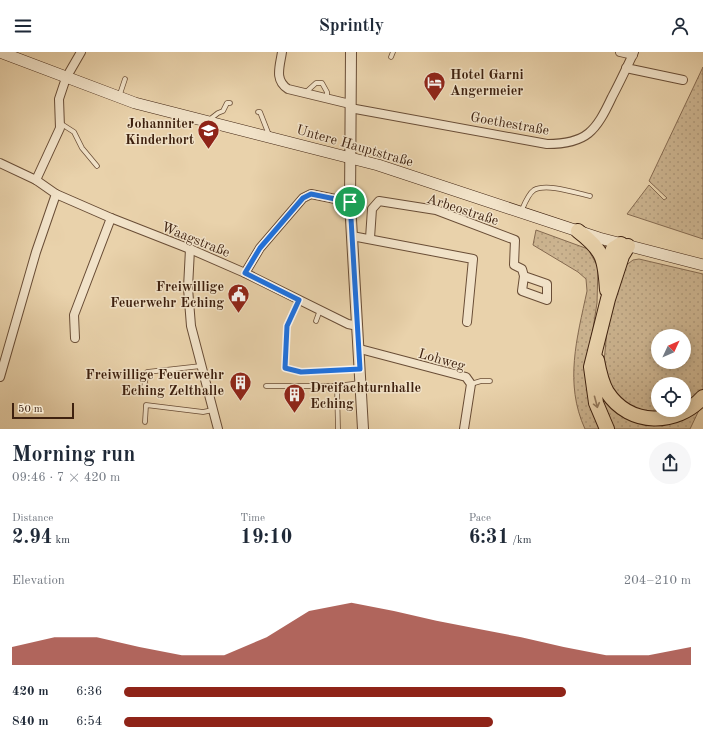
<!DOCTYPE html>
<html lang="en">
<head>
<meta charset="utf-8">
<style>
	:root { --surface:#fff; --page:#f6f6f7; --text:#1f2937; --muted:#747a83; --accent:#8f2418 }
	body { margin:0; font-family:"Old Standard TT",serif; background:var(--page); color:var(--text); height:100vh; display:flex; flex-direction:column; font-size:15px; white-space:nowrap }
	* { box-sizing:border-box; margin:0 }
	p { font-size:13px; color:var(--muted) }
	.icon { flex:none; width:22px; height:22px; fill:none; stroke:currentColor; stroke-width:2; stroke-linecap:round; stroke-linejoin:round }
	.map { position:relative; height:377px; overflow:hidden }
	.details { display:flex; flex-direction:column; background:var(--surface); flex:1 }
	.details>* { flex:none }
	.needle { width:26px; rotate:46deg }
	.buttons { position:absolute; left:651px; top:277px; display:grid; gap:8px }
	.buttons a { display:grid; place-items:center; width:40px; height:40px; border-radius:50%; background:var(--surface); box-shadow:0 2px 10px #0003; font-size:20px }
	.scale { position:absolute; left:12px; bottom:10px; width:62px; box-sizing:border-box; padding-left:4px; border:2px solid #3e210f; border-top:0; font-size:11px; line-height:14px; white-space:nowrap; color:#3e210f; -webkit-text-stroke:3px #f1e2c8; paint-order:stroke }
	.pin { position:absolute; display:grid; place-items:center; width:34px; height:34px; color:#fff; margin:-17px; border:2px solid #fff; border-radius:50%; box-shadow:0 1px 4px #0007 }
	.round { display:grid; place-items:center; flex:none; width:42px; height:42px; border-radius:21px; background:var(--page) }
	.headline { display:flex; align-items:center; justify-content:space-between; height:68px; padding:0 12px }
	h1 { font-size:22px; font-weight:700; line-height:30px }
	.figures { display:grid; grid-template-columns:repeat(3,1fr); gap:6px; height:68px; padding:4px 12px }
	.figures div { display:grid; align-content:center }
	.figures b { font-size:20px; font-weight:700 }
	.figures small { font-size:11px; font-weight:400 }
	.figures p { font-size:11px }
	.chart { height:112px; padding:8px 12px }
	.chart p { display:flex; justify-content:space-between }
	.chart svg { width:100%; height:72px; margin-top:4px; fill:var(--accent); opacity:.7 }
	ul { padding:0 12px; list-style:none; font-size:13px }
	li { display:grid; grid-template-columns:64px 48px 1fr; align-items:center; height:30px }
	li i { height:10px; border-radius:5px; background:var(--accent) }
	header { display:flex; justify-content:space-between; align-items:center; height:52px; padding:0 12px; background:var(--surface); font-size:18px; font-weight:700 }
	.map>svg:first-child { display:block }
	.grass { fill:url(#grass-dots); stroke:#856a50; fill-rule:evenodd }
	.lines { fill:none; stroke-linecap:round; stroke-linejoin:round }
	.service-casing { stroke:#694d36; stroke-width:5.5 }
	.minor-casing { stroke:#694d36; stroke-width:10 }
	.tertiary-casing { stroke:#694d36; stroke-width:12 }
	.secondary-casing { stroke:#3e210f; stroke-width:12 }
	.motorway-casing { stroke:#3e210f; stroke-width:16 }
	.service { stroke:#f1e2c8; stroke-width:4 }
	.minor { stroke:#f1e2c8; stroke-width:8 }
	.tertiary { stroke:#f1e2c8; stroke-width:10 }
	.secondary { stroke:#f1e2c8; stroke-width:11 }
	.motorway { stroke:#e9d2ab; stroke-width:14 }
	.oneway { stroke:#947a5d }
	.route-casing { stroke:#fff; stroke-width:8 }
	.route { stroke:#1a73e8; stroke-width:5 }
	.labels { text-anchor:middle; stroke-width:3; stroke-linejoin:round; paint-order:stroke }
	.poi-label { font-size:14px; font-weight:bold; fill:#3e210f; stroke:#f1e2c8; text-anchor:end }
	.street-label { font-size:14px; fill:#3e210f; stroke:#f1e2c8 }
</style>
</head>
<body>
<header><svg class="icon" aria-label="menu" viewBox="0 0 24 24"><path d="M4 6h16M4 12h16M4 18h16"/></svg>Sprintly<svg class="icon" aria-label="person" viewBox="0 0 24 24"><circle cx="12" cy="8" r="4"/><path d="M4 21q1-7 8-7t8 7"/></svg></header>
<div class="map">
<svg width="703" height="377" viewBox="0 0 703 377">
	<defs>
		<pattern id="grass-dots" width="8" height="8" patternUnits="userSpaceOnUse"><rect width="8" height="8" fill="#ccb490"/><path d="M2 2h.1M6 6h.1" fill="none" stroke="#b09a7b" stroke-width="1.8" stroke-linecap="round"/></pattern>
	</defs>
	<rect width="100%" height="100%" fill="#e9d2ab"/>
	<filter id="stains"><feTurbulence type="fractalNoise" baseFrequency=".005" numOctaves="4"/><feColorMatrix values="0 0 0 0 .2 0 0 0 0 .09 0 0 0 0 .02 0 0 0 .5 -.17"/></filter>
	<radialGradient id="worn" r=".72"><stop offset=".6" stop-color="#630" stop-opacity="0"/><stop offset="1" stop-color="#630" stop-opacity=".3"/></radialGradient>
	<g class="grass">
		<polygon points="703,15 703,187 627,162 649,133 664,148 667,146 649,129"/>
		<path d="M536 178 588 197 598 215 597 251 590 296 603 377H585C564 331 577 286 587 239L586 227 578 220 533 193Z"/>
		<path d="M639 207 703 222V337L684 354V332H658V358H674L646 361 624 350 609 332 604 310 607 278 619 224 625 214 633 208ZM658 284H684V310H658Z"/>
		<polygon points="599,337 623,363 700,356 690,377 611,377 604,362"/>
	</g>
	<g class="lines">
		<defs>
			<g id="service">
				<polyline points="391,5 393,0"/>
				<polyline points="305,41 316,31 322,31 327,40 327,47"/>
				<polyline points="119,45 125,27"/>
				<polyline points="258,60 260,60 269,83"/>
				<polyline points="209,68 218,61 223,59 227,51 230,51"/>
				<polyline points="60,71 74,80 82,96 97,114"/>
				<path d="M521 160C524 153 528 142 534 138 547 131 576 141 590 144"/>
				<polyline points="298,248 287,274 285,316 301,320 359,317"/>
				<polyline points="316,269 320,258"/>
				<polyline points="471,332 481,329 490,329"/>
				<polyline points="266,334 337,334"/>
				<polyline points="143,340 147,320 201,314"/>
				<polyline points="145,370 146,353 203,360 213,358"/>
				<polyline points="338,377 337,334 360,331"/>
			</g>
			<g id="minor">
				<path d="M282 0C280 14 274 28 288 37L350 52"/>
				<polyline points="620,0 633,3"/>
				<polyline points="626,16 683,28"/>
				<path d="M350 56 547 92C587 92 596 79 612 45 620 30 627 15 634 0"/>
				<polyline points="0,111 36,128 56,142 111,166 190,197 245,221 348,272 358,274"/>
				<polyline points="36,128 60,76 59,47 66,26 81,0"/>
				<polyline points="352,184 473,207 467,270"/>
				<polyline points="370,186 372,157 379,149 436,158 515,188 514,213 522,217 524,224 522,239 547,248 547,232 524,224"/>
				<polyline points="190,197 188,236 191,274 218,377"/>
				<polyline points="245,221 260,196 303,146 311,142 350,150"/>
				<polyline points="75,286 74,263 111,166"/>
				<polyline points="360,297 466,325 471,332 464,377"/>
				<polyline points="0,325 36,200 56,142"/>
			</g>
			<polyline id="tertiary" points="351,0 350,150 363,377"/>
			<polyline id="secondary" points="0,0 135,51 378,113 599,186 703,213"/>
			<g id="motorway">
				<path d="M578 179C604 199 605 207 607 238"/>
				<polyline points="606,216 613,197 621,192"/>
				<path d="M597 308C599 319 601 330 607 340 630 375 677 374 703 345"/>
				<polyline points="607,377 596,351 591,315 608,247 622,204 628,194"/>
			</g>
		</defs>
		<use href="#service" class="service-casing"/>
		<use href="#minor" class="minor-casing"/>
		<use href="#tertiary" class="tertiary-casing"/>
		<use href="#secondary" class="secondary-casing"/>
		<use href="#motorway" class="motorway-casing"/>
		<use href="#service" class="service"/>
		<use href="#minor" class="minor"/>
		<use href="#tertiary" class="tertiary"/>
		<use href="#secondary" class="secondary"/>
		<use href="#motorway" class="motorway"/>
	</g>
	<defs><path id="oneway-shaft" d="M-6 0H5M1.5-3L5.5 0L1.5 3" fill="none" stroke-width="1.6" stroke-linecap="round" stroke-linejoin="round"/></defs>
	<use class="oneway" href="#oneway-shaft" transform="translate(596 350) rotate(75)"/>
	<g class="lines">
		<defs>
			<polygon id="route" points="311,142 350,150 360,317 301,320 285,316 287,274 299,248 245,221 260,196 303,146"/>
		</defs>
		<use href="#route" class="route-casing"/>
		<use href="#route" class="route"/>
	</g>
	<defs>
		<symbol id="hotel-pin" viewBox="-11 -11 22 30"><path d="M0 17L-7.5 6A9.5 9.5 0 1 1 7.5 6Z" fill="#8f2418" stroke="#f1e2c8"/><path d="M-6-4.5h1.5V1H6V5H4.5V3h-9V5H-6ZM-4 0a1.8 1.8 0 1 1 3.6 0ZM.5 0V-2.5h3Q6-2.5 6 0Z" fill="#fff"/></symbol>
		<symbol id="school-pin" viewBox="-11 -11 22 30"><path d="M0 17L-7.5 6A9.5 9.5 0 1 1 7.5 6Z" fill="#8f2418" stroke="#f1e2c8"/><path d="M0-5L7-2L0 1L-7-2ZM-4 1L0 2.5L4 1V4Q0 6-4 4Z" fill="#fff"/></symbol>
		<symbol id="civic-pin" viewBox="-11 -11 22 30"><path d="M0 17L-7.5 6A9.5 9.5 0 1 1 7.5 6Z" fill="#8f2418" stroke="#f1e2c8"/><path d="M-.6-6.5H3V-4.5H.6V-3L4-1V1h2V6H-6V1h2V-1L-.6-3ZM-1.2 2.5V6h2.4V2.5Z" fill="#fff"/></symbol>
		<symbol id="building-pin" viewBox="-11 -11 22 30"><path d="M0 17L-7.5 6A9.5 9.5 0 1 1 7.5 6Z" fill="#8f2418" stroke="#f1e2c8"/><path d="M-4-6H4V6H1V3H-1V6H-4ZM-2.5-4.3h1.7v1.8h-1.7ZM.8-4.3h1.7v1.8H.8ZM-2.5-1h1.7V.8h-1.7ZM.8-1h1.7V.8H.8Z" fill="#fff"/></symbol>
	</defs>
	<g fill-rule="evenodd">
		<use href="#hotel-pin" x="422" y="18" width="25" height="34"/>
		<use href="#school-pin" x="196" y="66" width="25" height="34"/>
		<use href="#civic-pin" x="226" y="230" width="25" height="34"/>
		<use href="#building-pin" x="228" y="318" width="25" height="34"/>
		<use href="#building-pin" x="282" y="330" width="25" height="34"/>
	</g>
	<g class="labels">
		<g class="poi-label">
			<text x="450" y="27" text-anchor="start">Hotel Garni<tspan x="450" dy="16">Angermeier</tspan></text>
			<text x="194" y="76">Johanniter<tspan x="194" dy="16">Kinderhort</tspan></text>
			<text x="224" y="239">Freiwillige<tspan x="224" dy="16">Feuerwehr Eching</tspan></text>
			<text x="224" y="327">Freiwillige Feuerwehr<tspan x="224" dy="16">Eching Zelthalle</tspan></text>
			<text x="310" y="340" text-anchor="start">Dreifachturnhalle<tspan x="310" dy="16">Eching</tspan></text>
		</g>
		<g class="street-label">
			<text transform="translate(510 71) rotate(10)" y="5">Goethestraße</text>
			<text transform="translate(355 93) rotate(16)" y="5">Untere Hauptstraße</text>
			<text transform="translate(463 157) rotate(18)" y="5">Arbeostraße</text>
			<text transform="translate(196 187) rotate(22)" y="5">Waagstraße</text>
			<text transform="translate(442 307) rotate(16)" y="5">Lohweg</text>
		</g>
	</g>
	<rect width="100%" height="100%" filter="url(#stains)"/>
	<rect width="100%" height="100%" fill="url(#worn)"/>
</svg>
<div class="buttons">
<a><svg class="needle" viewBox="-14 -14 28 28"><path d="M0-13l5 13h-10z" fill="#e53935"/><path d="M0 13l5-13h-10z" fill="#747a83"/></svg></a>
<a><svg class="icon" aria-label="locate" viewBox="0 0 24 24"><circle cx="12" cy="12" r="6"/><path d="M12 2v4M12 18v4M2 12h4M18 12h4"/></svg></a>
</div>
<div class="scale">50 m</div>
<div class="pin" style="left:350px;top:150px;background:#1e9e55"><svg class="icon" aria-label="arrive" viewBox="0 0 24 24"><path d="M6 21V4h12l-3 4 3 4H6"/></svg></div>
</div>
<section class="details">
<div class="headline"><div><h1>Morning run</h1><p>09:46 · 7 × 420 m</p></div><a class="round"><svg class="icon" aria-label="share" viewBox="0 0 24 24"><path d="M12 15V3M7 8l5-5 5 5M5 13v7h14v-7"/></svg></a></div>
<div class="figures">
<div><p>Distance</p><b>2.94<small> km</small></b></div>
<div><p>Time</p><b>19:10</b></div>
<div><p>Pace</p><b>6:31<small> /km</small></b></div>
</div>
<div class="chart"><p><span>Elevation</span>204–210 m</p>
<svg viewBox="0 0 160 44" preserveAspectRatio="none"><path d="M0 44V33L10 27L20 27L30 33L40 38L50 38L60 27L70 11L80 6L90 11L100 17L110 22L120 27L130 33L140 38L150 38L160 33V44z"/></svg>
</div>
<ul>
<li><b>420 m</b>6:36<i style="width:78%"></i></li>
<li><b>840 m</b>6:54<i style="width:65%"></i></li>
</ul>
</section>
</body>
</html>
